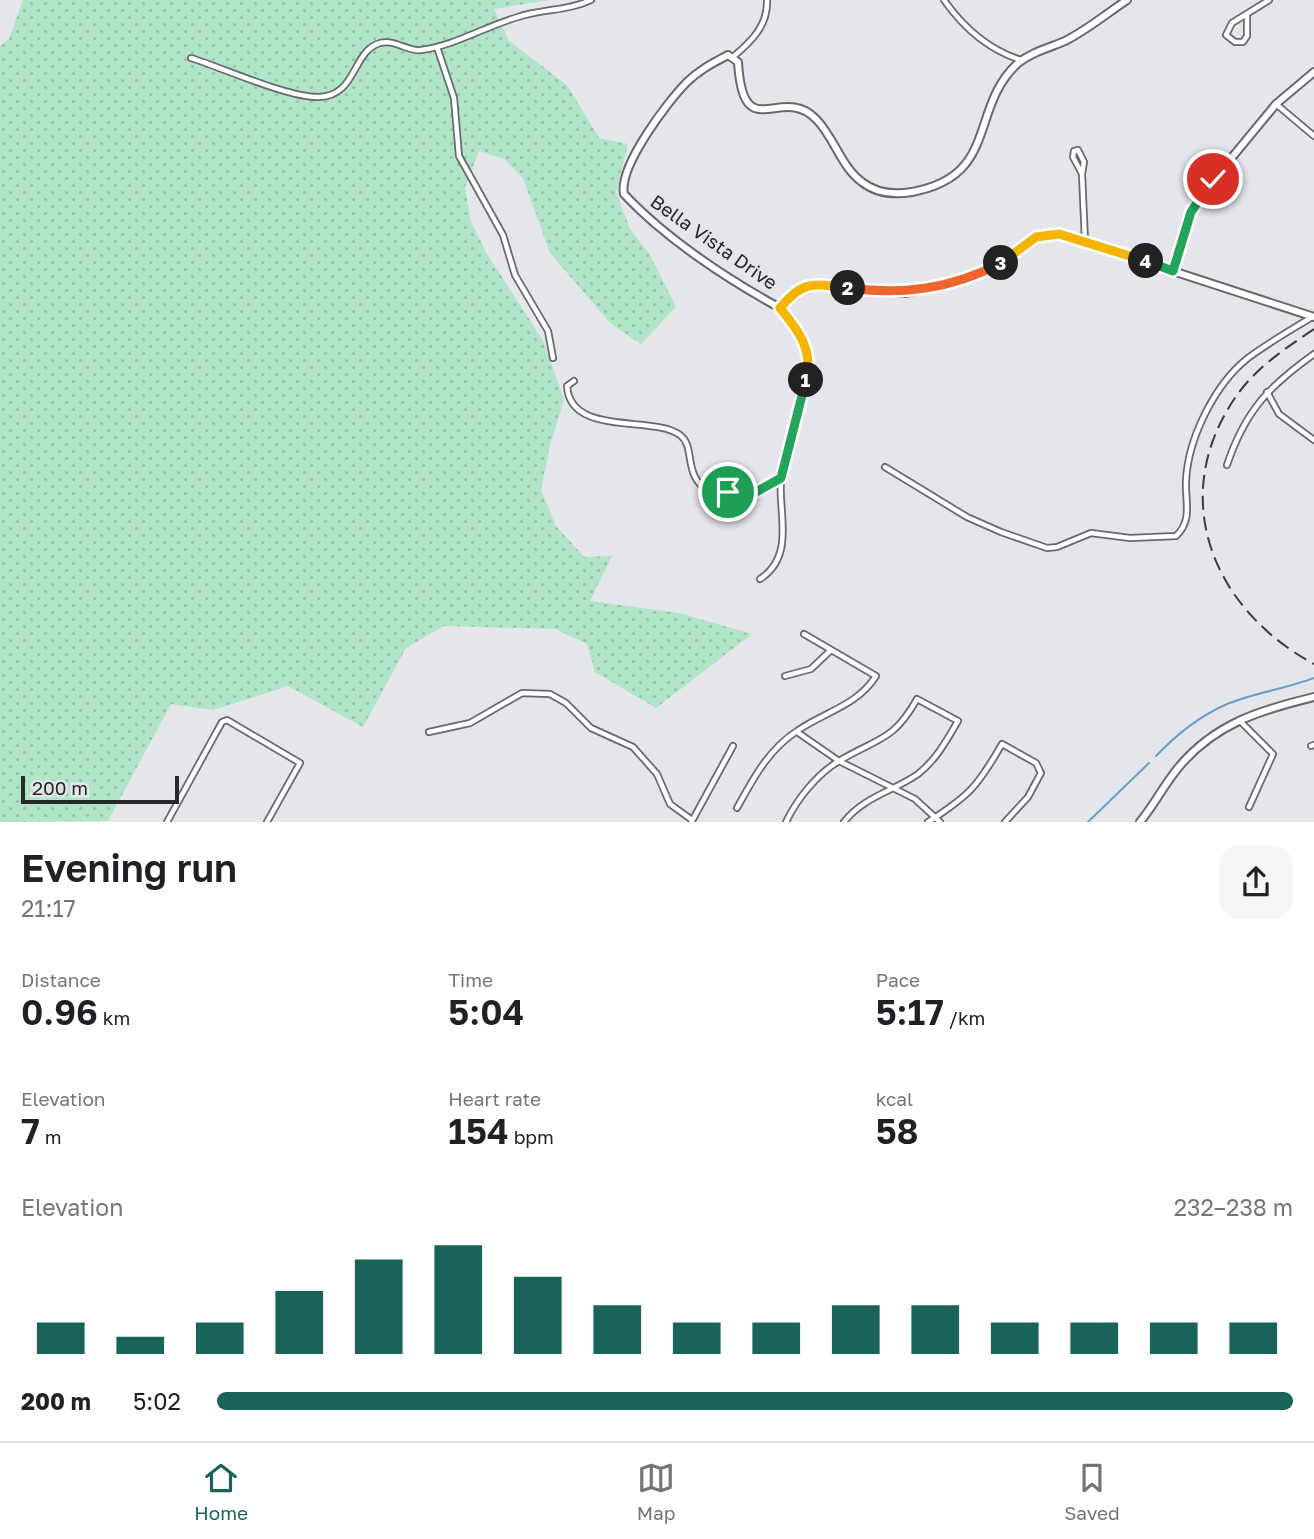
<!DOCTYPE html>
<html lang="en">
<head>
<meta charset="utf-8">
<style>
	:root { --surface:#fff; --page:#f6f6f6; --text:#202124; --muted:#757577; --line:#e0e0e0; --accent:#196358 }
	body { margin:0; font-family:"Golos Text",sans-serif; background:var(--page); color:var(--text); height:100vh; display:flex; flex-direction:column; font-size:26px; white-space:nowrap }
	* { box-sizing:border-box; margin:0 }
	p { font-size:23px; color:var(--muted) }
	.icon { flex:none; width:38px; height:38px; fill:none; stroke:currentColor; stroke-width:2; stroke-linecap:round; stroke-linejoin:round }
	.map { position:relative; height:822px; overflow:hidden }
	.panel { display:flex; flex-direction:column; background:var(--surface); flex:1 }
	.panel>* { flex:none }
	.scale { position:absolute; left:21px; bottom:18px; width:158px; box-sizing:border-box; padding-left:7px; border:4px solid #28292b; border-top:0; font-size:19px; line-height:24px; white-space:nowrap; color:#28292b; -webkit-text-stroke:5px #e5e5ec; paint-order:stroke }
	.pin { position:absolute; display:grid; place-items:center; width:60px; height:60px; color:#fff; margin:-30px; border:4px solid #fff; border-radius:50%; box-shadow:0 2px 7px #0007 }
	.km { position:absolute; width:35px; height:35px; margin:-18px; border-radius:50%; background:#222; color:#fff; font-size:19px; line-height:35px; text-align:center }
	.round { display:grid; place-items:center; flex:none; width:74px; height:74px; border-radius:21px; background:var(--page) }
	.overview { display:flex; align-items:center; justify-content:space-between; height:119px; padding:0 21px }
	h1 { font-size:38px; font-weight:600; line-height:52px }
	.figures { display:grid; grid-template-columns:repeat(3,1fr); gap:10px; height:119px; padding:7px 21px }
	.figures div { display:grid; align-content:center }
	.figures b { font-size:35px; font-weight:600 }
	.figures small { font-size:19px; font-weight:400 }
	.figures p { font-size:19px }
	.chart { height:196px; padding:14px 21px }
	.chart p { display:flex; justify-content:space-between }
	.chart svg { width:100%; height:126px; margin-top:7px; stroke:var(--accent); stroke-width:6 }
	ul { padding:0 21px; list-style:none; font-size:23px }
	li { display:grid; grid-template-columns:112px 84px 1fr; align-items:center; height:52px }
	li i { height:18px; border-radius:9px; background:var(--accent) }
	.menu { display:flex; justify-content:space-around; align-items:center; height:98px; border-top:2px solid var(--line); background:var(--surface); font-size:19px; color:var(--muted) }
	.menu a { display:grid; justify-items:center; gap:4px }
	.menu .on { color:var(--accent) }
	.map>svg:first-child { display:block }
	.grass { fill:url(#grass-dots) }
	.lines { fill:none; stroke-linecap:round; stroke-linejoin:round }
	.stream { stroke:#6a9fc8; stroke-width:2 }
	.street-casing { stroke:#68686e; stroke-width:8 }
	.secondary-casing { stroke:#68686e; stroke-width:10 }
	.street { stroke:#fff; stroke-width:4.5 }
	.secondary { stroke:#fff; stroke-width:6 }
	.rail { stroke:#3b3c3f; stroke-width:2; stroke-dasharray:14 7; stroke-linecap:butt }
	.split-1-casing { stroke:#fff; stroke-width:14 }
	.split-2-casing { stroke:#fff; stroke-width:14 }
	.split-3-casing { stroke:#fff; stroke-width:14 }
	.split-4-casing { stroke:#fff; stroke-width:14 }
	.split-5-casing { stroke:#fff; stroke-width:14 }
	.split-1 { stroke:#22a559; stroke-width:9 }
	.split-2 { stroke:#f5b400; stroke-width:9 }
	.split-3 { stroke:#f0652b; stroke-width:9 }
	.split-4 { stroke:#f5b400; stroke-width:9 }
	.split-5 { stroke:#22a559; stroke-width:9 }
	.labels { text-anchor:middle; stroke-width:5; stroke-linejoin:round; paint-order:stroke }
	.street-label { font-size:19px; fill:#28292b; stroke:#e5e5ec }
</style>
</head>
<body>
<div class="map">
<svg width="1314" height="822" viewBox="0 0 1314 822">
	<defs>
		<pattern id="grass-dots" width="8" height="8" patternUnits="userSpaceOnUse" patternTransform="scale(1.75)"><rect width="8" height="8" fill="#b0e5c7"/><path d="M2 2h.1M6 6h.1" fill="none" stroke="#97c4ab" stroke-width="1.8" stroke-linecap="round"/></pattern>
	</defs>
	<rect width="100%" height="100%" fill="#e5e5ec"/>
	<polygon class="grass" points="23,0 549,0 494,9 509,41 567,85 599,138 628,144 616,192 630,229 650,255 676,307 641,344 611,324 550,253 523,178 504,159 479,151 465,188 471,222 487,254 543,340 564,400 550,445 541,490 556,526 584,557 612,556 590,601 679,613 752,634 656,708 595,672 587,644 556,629 444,626 406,648 363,727 288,686 213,710 171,704 108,821 0,822 0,46 9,39"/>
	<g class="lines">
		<g class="stream">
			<path d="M1156 756C1176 735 1198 717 1225 705 1252 693 1286 689 1314 678"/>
			<polyline points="1088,822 1149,763"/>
		</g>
		<defs>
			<g id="street">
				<path d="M944 0C963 27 989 50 1021 60"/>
				<polyline points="1247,15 1247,36 1243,42 1235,42 1226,35 1232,23 1269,0"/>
				<polyline points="437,47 454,98 459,156 503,235 515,275 548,331 553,358"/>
				<path d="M734 56C752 41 768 25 767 0"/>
				<path d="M191 58C223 68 289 98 319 97 357 96 352 51 380 43 396 39 407 52 421 50 454 46 486 26 518 17 541 9 568 11 591 0"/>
				<polyline points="1276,104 1314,136"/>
				<polyline points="1082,174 1084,162 1078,150 1074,151 1073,157 1082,174 1085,241"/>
				<path d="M574 381 567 386C570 437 654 415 680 435 695 446 684 472 704 488L748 493 780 478"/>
				<polyline points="1267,392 1279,414 1314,440"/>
				<path d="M1227 465C1245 411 1269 386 1314 354"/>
				<path d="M885 467 967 517 1001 532 1047 548 1057 547 1091 533 1130 538 1176 536C1193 520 1185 502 1186 481 1188 438 1215 384 1248 358 1268 343 1291 330 1312 317"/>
				<path d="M760 579C771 572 778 562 781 549 786 526 779 503 781 480 785 438 812 396 807 354 806 336 790 321 780 308"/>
				<polyline points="785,676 811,669 831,650"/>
				<polyline points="1239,720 1273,754 1249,807"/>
				<polyline points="429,732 470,723 522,693 550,694 566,703 591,728 633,747 657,774 670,804 692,820"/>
				<polyline points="797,732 839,761 915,799 940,822"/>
				<polyline points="1311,746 1314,745"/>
				<path d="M737 808C753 779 768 750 797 731 824 712 857 706 876 676L804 634"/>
				<polyline points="692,821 733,746"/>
				<polyline points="167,822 222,722 227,720 300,763 267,822"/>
				<path d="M786 822C797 799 817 774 839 761 877 738 893 742 917 699L958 721C947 740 936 760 918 774 894 791 863 797 844 822"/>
				<path d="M928 822C969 796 978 786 1002 744L1036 763 1041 773 1028 797 1005 822"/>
			</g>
			<g id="secondary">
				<path d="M1127 0C1106 14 1087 30 1065 41 1049 48 1031 52 1017 64 969 109 999 176 912 192 894 195 877 194 862 182 841 167 834 137 816 119 781 83 743 148 738 62L728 55C713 63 699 70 687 82 668 101 618 167 624 194 665 238 727 279 780 308L794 292 813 284 905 293 955 283 1001 263 1036 237 1059 234 1314 317"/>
				<polyline points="1173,271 1196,201 1276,104 1314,72"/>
				<path d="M1140 822C1154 805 1164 785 1178 768 1214 724 1260 710 1314 697"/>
			</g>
		</defs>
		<use href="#street" class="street-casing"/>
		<use href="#secondary" class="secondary-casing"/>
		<use href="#street" class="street"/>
		<use href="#secondary" class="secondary"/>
		<path class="rail" d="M1314 329C1286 348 1257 367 1237 395 1166 496 1212 609 1314 664"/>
	</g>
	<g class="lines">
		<defs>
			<polyline id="split-1" points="728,492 756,492 781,478 806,380"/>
			<path id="split-2" d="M806 380C814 350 798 330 780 308 804 279 814 284 848 288"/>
			<path id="split-3" d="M848 288C904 295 951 289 1001 263"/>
			<polyline id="split-4" points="1001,263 1036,237 1059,234 1146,261"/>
			<polyline id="split-5" points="1146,261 1173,271 1191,212 1213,179"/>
		</defs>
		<use href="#split-1" class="split-1-casing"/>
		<use href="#split-2" class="split-2-casing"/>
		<use href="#split-3" class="split-3-casing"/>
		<use href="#split-4" class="split-4-casing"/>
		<use href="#split-5" class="split-5-casing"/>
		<use href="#split-1" class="split-1"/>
		<use href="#split-2" class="split-2"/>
		<use href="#split-3" class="split-3"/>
		<use href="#split-4" class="split-4"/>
		<use href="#split-5" class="split-5"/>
	</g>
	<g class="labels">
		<g class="street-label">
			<text transform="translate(714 242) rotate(35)" y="7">Bella Vista Drive</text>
		</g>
	</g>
</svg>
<div class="scale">200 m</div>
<div class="pin" style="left:728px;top:492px;background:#1e9e55"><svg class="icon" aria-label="arrive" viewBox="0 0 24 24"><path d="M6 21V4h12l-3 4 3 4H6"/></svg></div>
<div class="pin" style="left:1213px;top:179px;background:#d93025"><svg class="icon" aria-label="check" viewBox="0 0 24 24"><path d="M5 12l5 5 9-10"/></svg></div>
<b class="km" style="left:806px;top:380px">1</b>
<b class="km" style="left:848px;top:288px">2</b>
<b class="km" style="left:1001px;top:263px">3</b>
<b class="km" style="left:1146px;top:261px">4</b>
</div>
<section class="panel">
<div class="overview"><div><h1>Evening run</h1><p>21:17</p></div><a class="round"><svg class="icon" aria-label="share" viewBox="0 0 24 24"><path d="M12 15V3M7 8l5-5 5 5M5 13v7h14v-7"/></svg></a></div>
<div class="figures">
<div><p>Distance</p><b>0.96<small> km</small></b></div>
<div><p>Time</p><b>5:04</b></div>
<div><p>Pace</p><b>5:17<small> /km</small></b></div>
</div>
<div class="figures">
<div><p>Elevation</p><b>7<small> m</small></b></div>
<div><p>Heart rate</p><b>154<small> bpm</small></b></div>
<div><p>kcal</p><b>58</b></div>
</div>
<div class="chart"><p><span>Elevation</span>232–238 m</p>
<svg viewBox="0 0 160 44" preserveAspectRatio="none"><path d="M5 44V33M15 44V38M25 44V33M35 44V22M45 44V11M55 44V6M65 44V17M75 44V27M85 44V33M95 44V33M105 44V27M115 44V27M125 44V33M135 44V33M145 44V33M155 44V33"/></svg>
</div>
<ul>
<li><b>200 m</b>5:02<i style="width:100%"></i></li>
</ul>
</section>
<nav class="menu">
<a class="on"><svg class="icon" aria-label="home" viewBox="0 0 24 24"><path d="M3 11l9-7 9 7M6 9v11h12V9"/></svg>Home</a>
<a><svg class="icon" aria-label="map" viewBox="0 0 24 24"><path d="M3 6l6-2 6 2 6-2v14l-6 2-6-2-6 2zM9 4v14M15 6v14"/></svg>Map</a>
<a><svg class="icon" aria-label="saved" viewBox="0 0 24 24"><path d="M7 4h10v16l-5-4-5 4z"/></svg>Saved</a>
</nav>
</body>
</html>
